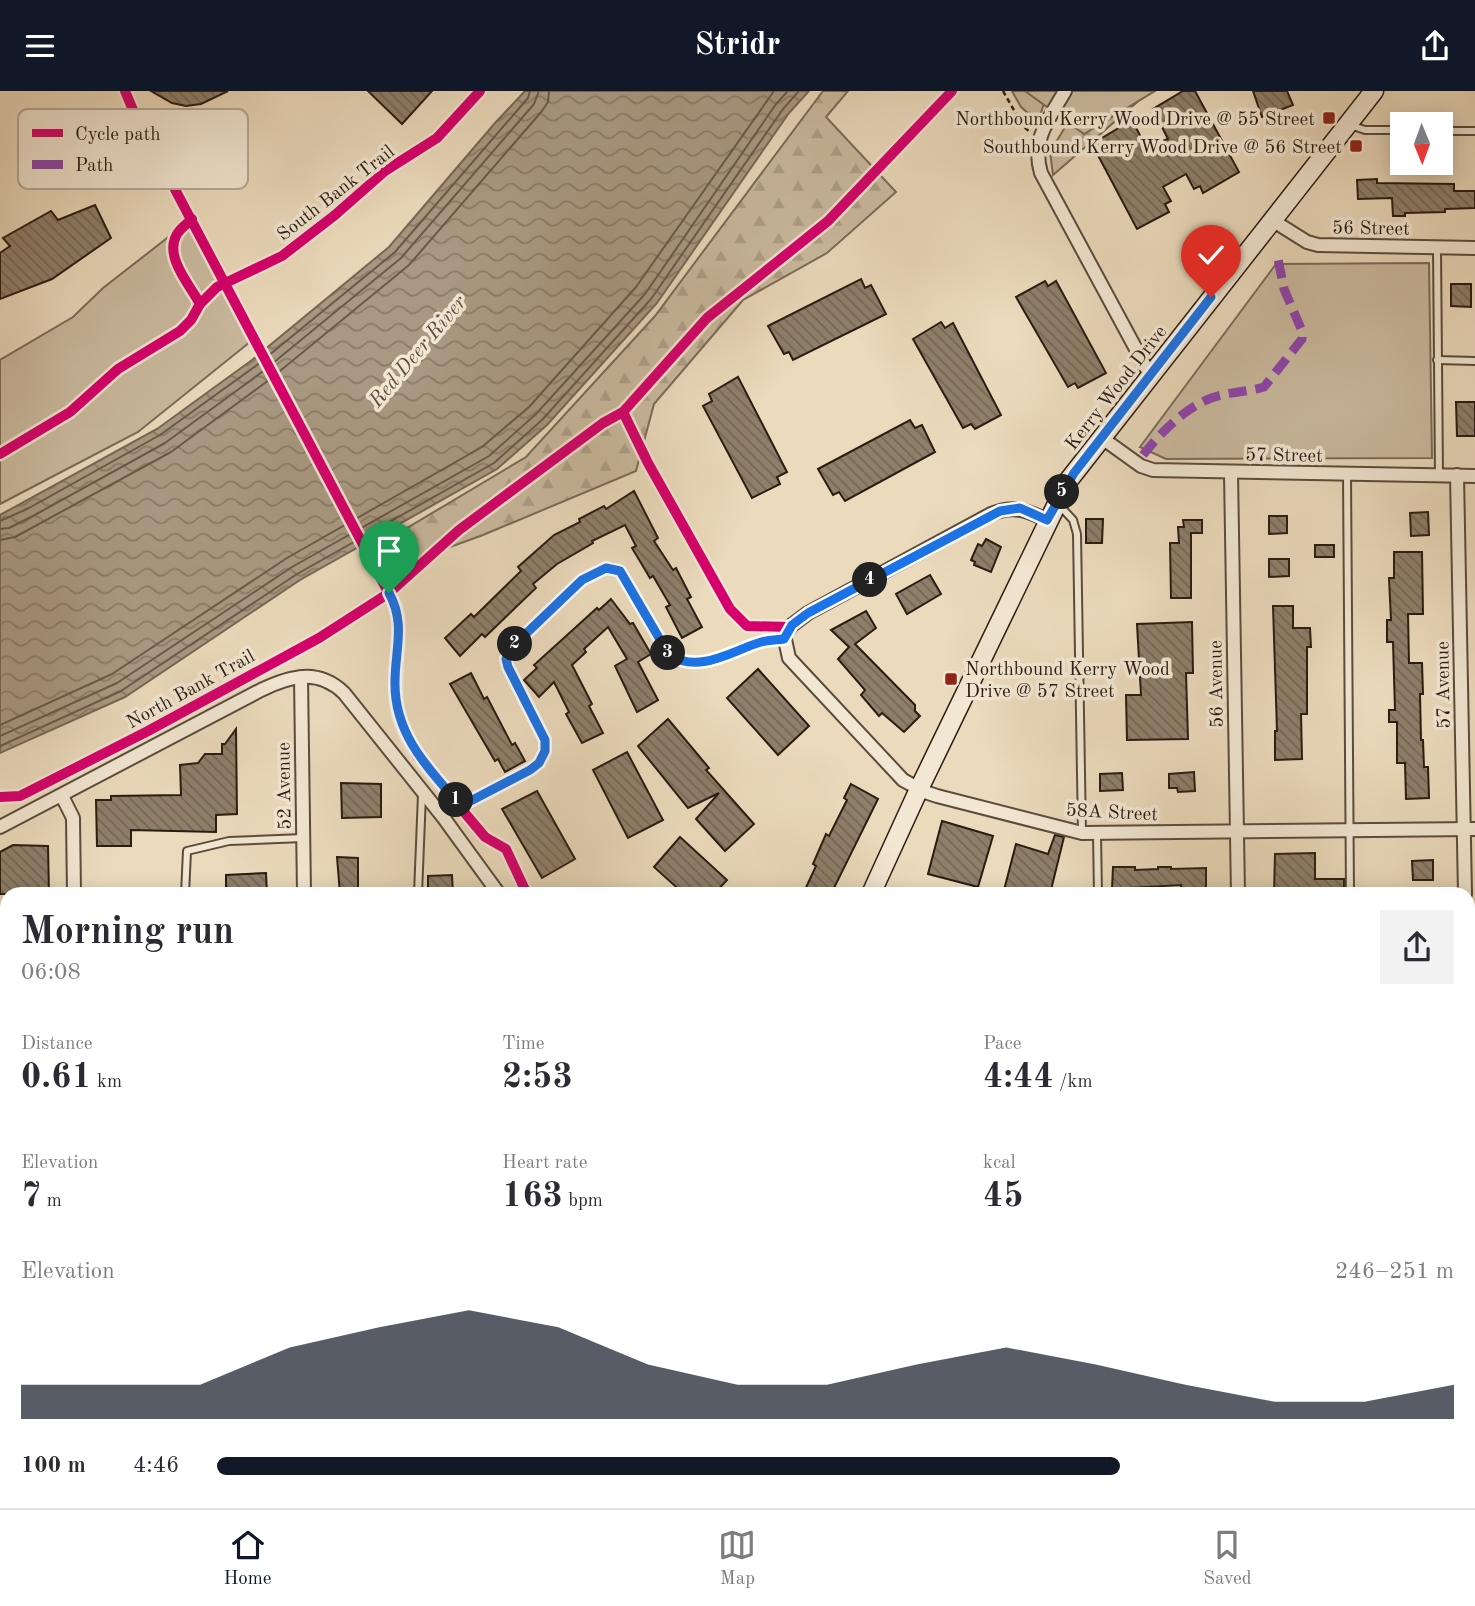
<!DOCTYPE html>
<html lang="en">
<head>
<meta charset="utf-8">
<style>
	:root { --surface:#fff; --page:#f2f2f3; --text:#2b2b33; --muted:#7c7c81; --line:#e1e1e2; --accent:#111827 }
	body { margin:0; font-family:"Old Standard TT",serif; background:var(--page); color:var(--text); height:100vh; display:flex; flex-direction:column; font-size:26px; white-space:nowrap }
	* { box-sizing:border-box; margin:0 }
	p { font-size:23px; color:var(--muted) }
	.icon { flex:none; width:38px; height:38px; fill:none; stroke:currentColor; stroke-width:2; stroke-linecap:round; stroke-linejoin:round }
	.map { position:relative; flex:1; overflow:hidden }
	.panel { position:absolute; left:0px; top:796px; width:1475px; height:621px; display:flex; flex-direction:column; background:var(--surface); border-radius:21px 21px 0 0; box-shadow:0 4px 18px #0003 }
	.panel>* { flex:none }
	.needle { width:46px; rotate:179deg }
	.fabs { position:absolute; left:1390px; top:21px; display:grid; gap:14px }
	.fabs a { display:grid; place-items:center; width:63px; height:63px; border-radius:0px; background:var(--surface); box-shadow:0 4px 18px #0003; font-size:35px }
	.pin { position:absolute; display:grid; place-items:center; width:60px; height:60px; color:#fff; margin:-72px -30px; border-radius:50% 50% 50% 0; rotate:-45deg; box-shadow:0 0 7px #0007 }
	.pin .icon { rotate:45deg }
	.km { position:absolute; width:35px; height:35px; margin:-18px; border-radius:50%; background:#222; color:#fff; font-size:19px; line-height:35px; text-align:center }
	.round { display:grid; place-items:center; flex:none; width:74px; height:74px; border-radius:0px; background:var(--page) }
	.summary { display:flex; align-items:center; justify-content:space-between; height:119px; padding:0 21px }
	h1 { font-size:38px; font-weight:800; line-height:52px }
	.figures { display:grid; grid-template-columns:repeat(3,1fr); gap:10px; height:119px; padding:7px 21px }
	.figures div { display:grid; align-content:center }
	.figures b { font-size:35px; font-weight:800 }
	.figures small { font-size:19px; font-weight:400 }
	.figures p { font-size:19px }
	.chart { height:196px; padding:14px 21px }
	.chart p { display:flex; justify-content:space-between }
	.chart svg { width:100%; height:126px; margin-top:7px; fill:var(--accent); opacity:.7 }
	ul { padding:0 21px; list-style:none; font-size:23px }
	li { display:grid; grid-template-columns:112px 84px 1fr; align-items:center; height:52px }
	li i { height:18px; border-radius:9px; background:var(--accent) }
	header { display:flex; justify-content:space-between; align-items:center; height:91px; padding:0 21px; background:var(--accent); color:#fff; font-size:32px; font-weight:800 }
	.dock { display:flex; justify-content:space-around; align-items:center; height:98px; border-top:2px solid var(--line); background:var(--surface); font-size:19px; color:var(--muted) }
	.dock a { display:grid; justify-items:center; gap:4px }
	.dock .active { color:var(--accent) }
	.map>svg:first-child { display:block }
	.forest { fill:url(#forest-firs); stroke:#7a6b58; stroke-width:2 }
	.green { fill:#caba9f; stroke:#7a6b58; stroke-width:2 }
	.water { fill:url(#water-waves); stroke:#766755; stroke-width:2 }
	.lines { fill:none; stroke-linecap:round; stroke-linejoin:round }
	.shore { stroke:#695a4a; stroke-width:2 }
	.building { fill:url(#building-back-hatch); stroke:#291c11; stroke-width:2 }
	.lane-casing { stroke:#5a4c3c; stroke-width:10 }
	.street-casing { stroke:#5a4c3c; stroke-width:16 }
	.secondary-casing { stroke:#291c11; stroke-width:21 }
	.path { stroke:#291c11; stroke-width:2.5; stroke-dasharray:5 3.5; stroke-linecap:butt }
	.lane { stroke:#f2e7d3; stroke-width:6 }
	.street { stroke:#f2e7d3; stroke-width:12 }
	.secondary { stroke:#f2e7d3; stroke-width:18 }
	.quiet { stroke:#8e44ad; stroke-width:9; stroke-dasharray:18 9; stroke-linecap:butt }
	.cycleway-casing { stroke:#f2e7d3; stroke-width:15 }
	.cycleway { stroke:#d6006c; stroke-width:10 }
	.route-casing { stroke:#fff; stroke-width:14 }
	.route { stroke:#1a73e8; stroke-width:9 }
	.poi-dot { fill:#8f2418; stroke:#f2e7d3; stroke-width:2.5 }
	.labels { text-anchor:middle; stroke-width:7; stroke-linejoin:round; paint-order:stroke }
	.poi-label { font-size:19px; fill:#291c11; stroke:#f2e7d3; text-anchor:end }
	.street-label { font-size:19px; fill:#291c11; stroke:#f2e7d3 }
	.water-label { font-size:21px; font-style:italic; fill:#5c4e3e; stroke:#f2e7d3 }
	.key { fill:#f2e7d3; stroke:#b6aa99; stroke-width:2 }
	.key-label { font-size:19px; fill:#291c11 }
</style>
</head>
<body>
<header><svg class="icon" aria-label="menu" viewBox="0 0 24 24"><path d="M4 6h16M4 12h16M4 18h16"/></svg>Stridr<svg class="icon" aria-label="share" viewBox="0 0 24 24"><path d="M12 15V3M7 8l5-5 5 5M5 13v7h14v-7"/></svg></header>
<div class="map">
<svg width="1475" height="1417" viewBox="0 0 1475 1417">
	<defs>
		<pattern id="forest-firs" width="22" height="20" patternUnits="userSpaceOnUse" patternTransform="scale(1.75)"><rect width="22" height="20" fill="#caba9f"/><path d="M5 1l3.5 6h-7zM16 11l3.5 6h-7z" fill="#ae9f88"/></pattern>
		<pattern id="water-waves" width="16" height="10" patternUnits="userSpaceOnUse" patternTransform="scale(1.75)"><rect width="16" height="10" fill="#a99982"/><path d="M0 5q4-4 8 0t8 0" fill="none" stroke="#8a7c69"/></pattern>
		<pattern id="building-back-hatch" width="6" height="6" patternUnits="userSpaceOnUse" patternTransform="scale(1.75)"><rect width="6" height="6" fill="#8e7f6a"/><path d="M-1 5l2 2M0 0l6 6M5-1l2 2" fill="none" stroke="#746756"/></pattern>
	</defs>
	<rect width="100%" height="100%" fill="#ebdabc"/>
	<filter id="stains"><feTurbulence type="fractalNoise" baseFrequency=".00286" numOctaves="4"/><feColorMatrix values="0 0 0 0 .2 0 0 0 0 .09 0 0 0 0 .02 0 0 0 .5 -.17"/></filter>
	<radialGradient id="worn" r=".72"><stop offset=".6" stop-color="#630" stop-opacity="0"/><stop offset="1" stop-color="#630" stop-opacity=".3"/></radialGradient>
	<g class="forest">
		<polygon points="823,0 848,0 826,26 896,101 827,162 743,209 654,313 636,380 483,444 387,479 377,455 526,366 655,225"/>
		<polygon points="1012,0 1048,0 1038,31 1021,16"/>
		<polygon points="1087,0 1150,0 1053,84 1050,61"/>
		<polygon points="564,1410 564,1417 265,1417 265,1411"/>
	</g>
	<g class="green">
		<polygon points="1025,0 1155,0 1084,43"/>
		<polygon points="189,130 250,251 138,341 0,413 0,269 73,226 103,197"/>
		<polygon points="1429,172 1432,367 1166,368 1140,356 1276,173"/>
	</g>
	<polygon class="water" points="525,0 809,0 789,22 657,212 547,334 497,378 300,489 125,606 0,662 0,424 157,338 252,269 389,156 495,32"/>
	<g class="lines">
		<g class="shore">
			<polyline points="0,430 29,417 160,344 257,274 395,161 528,7 530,0"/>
			<polyline points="0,438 9,437 33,425 165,352 262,281 401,167 534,13 539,0"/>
			<polyline points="0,449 15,446 171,361 269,289 409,174 542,20 548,11 549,0"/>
			<polyline points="0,634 112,583 287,467 482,356 529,316 636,196 774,0"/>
			<polyline points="0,645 117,592 292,476 489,365 536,323 645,203 776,13 788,0"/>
			<polyline points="0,655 121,600 297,483 494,372 542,329 651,208 783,18 799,0"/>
		</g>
	</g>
	<g class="building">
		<polygon points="151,0 228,0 201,13 186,15 172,12"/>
		<polygon points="368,0 432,0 402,33"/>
		<polygon points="1183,0 1195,0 1239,81 1203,102 1200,95 1194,98 1186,83 1163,96 1171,110 1165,113 1169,121 1137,138 1092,53 1132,29 1146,56 1168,48 1153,18"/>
		<polygon points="1253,0 1287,0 1293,14 1262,26"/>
		<polygon points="1377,88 1377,92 1454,93 1454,100 1475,100 1475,117 1445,118 1445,121 1405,122 1405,125 1393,125 1392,107 1358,108 1357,89"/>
		<polygon points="95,114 111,147 52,188 0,208 0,162 10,155 3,147 51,120 58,129"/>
		<polygon points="861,188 865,197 871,194 886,223 793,269 789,261 784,263 768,235"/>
		<polygon points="1045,190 1048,195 1056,190 1106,282 1078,297 1075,292 1068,296 1016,206"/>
		<polygon points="1451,193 1471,193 1471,216 1451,215"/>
		<polygon points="941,231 945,237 953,232 1001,324 975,338 971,333 963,337 913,248"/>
		<polygon points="738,286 787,381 777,386 780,393 752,407 703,315 712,310 709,303"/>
		<polygon points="1456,311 1475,311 1475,345 1457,345"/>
		<polygon points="910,329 915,337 922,334 935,361 845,410 839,401 833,404 818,378"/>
		<polygon points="634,400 658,447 654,450 673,479 676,477 691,506 687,508 702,536 682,547 666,516 670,514 653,485 650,487 632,457 636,455 625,434 592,450 593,452 557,473 533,493 536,497 514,518 485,546 482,543 460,565 445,547 471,523 474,526 521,480 518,476 554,444 580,431 579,428 604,415 606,418"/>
		<polygon points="1428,421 1429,444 1411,445 1410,422"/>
		<polygon points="1269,425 1287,425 1287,442 1269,443"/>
		<polygon points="1086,428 1103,428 1102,452 1086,452"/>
		<polygon points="1183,429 1202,429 1202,442 1191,442 1191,507 1171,507 1170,452 1179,452 1178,436 1184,436"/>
		<polygon points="986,448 1001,456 991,481 974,474 975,471 971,469 978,453 982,455"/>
		<rect x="1315" y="454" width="19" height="12"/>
		<polygon points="1394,461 1422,461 1423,523 1408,523 1409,572 1422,572 1423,603 1420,603 1421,649 1423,649 1424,676 1428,676 1429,707 1406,708 1405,672 1397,672 1397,631 1389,631 1389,619 1395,619 1393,551 1387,551 1387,529 1391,529 1389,487 1394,487"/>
		<polygon points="1269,468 1289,468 1289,485 1269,486"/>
		<polygon points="930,484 941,503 907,523 896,503"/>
		<polygon points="611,508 630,533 633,532 651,563 638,571 658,609 637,621 615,575 627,568 608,536 584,558 586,561 572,574 592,613 589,615 603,642 582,652 566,623 569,621 554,591 539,606 524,589 537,577 534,574 597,517 599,519"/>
		<polygon points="1273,515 1293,515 1293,537 1310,537 1311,556 1307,556 1307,623 1301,623 1302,668 1275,669 1275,640 1277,640"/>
		<polygon points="866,520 876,537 855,553 915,614 915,620 920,625 904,641 882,622 879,625 861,604 865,599 838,568 849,556 831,539"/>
		<polygon points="1192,531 1193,582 1186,582 1188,648 1127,649 1126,604 1141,604 1137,533"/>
		<polygon points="758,578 809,635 778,664 727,607"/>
		<polygon points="471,582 484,608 487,606 512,654 515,652 525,670 505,681 498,668 495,670 450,593"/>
		<polygon points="668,628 709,677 706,679 754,733 725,760 696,728 719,702 688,717 638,655"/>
		<polygon points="236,638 237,723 216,724 216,741 131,739 131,755 97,755 96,709 111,709 111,705 181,704 180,674 198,672 205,663 222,663 222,653 225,653"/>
		<polygon points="627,661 663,729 628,747 593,679"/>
		<polygon points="1194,681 1195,700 1178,701 1177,697 1169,697 1169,683"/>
		<polygon points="1122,682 1123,699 1100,700 1100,683"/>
		<polygon points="341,692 381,693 381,726 342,727"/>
		<polygon points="851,693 878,708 831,803 803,803 816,775 813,773 826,743 829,745 847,709 844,707"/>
		<polygon points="537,700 575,768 542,787 502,718"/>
		<polygon points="942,730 993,745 978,796 928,783"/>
		<polygon points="1055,744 1064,746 1050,803 1003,803 1016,753 1048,763"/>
		<polygon points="680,746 727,789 714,803 684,803 654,776"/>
		<polygon points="13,754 48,755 49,803 0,803 0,761"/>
		<polygon points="1315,762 1315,788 1344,788 1344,803 1274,803 1275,763"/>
		<polygon points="337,766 358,767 358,803 340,803"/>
		<polygon points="1433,769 1433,789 1413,789 1412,770"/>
		<polygon points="1113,776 1135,776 1135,779 1158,778 1158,776 1171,776 1171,778 1206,777 1206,803 1181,803 1181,794 1112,798"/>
		<polygon points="266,782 267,803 226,803 226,784"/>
		<polygon points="452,784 453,803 428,803 428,785"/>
	</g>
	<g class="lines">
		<defs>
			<g id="lane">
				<polyline points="1350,34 1365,39 1402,39"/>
				<polyline points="1440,40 1475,40"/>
				<polyline points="1437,157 1439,384"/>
				<polyline points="1437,269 1475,270"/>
				<polyline points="1347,383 1350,803"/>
				<polyline points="1060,415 1073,429 1077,443 1082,742"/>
				<path d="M443 726 530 679C541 672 546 662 545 649L506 572 508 562 582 489 611 476 623 482 666 560 680 569 704 571 719 568 763 551 784 548"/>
				<polyline points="1097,743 1098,803"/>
				<polyline points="185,803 187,760 229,750 303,747"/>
				<polyline points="418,803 422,703"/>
				<polyline points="0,868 7,868"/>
				<polyline points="0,1339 7,1340"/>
				<polyline points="1358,1410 1358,1417"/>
				<polyline points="1133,1417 1133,1410"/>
			</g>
			<g id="street">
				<path d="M1065 0C1049 28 1031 48 1041 82L1150 284"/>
				<polyline points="1272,129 1307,151 1318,154 1475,157"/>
				<polyline points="1102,347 1141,375 1153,379 1475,385"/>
				<polyline points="1231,382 1238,803"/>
				<polyline points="1457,384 1465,803"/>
				<path d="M1047 429C1026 419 1014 414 991 423L808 522 792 534 784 544 789 567 903 689 925 701 937 705 1082 742 1475 738"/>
				<polyline points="301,586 304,803"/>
				<polyline points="62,705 73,727 74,803"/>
				<path d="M0 736 261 599C290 585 318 577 344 602L443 726 499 803"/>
				<polyline points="1468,1017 1473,1417"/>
				<polyline points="1019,1410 1019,1417"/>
				<polyline points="1247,1410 1247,1417"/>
			</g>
			<g id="secondary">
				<polyline points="871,803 919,698 1068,390 1374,0"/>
				<polyline points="0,1024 7,1024"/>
				<polyline points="1468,1374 1475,1374"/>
				<polyline points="0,1381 7,1382"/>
				<polyline points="0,1403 7,1404"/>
				<polyline points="779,1410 779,1417"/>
			</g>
		</defs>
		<use href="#lane" class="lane-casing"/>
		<use href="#street" class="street-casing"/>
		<use href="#secondary" class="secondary-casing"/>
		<polyline class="path" points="1003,0 1023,35 1030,41"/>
		<use href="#lane" class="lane"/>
		<use href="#street" class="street"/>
		<use href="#secondary" class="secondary"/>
		<path class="quiet" d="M1143 364C1162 340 1190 311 1221 304 1235 301 1250 300 1264 296L1302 248V240L1284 198 1278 168"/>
		<defs>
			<g id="cycleway">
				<polyline points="125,0 133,19 396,516 399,528 396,606 398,624 408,649 417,665 485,746 506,758 527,803"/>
				<path d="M192 128C187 133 179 138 176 145 165 167 190 194 200 213"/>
				<polyline points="623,321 648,372 730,518 747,535 790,536"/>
				<polyline points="0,363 70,321 118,278 180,240 191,229 200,213 217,196 282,165 335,124 385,80 437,47 480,0"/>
				<polyline points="0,706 20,705 148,640 319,547 389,502 459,439 603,332 623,321 707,227 828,130 952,0"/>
			</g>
		</defs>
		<use href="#cycleway" class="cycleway-casing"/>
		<use href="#cycleway" class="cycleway"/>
	</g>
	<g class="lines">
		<defs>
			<path id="route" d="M389 502C406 533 395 558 395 591 394 644 429 678 461 715L530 679 539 672 545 660V649L508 576 506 568 511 557 582 489 606 477 620 480 669 564C700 583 731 560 761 551 769 549 777 549 784 548L792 534 808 522 1000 420 1020 417 1047 429 1074 382 1211 206"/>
		</defs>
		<use href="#route" class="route-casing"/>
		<use href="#route" class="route"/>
	</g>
	<g class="poi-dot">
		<rect x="1322" y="20" width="14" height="14" rx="3.5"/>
		<rect x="1349" y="48" width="14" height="14" rx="3.5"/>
		<rect x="944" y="581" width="14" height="14" rx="3.5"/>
	</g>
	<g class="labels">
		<g class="poi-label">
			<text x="1315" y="34">Northbound Kerry Wood Drive @ 55 Street</text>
			<text x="1342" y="62">Southbound Kerry Wood Drive @ 56 Street</text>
			<text x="965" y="584" text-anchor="start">Northbound Kerry Wood<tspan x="965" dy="22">Drive @ 57 Street</tspan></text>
		</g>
		<g class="street-label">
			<text transform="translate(335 101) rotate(-38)" y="7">South Bank Trail</text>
			<text transform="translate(1371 136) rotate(1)" y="7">56 Street</text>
			<text transform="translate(1115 296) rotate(-52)" y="7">Kerry Wood Drive</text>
			<text transform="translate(1284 363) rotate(1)" y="7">57 Street</text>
			<text transform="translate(1215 593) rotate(-91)" y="7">56 Avenue</text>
			<text transform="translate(1442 594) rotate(-91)" y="7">57 Avenue</text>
			<text transform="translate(190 597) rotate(-29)" y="7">North Bank Trail</text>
			<text transform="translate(283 695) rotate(-91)" y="7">52 Avenue</text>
			<text transform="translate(1112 720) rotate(3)" y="7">58A Street</text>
		</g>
		<g class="water-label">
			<text transform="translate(417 260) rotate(-50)" y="7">Red Deer River</text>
		</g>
	</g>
	<rect x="18" y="18" width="230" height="80" rx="10" class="key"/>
	<rect x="32" y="38" width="31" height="8" fill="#d6006c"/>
	<rect x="32" y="69" width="31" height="9" fill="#8e44ad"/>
	<g class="key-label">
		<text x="75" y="49">Cycle path</text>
		<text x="75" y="80">Path</text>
	</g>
	<rect width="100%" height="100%" filter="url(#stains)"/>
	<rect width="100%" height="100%" fill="url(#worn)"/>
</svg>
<div class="fabs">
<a><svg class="needle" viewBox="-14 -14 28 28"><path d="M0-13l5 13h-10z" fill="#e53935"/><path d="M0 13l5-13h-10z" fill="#7c7c81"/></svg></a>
</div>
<div class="pin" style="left:389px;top:502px;background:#1e9e55"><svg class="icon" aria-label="arrive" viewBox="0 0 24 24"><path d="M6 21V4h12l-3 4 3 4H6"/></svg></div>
<div class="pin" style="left:1211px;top:206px;background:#d93025"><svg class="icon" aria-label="check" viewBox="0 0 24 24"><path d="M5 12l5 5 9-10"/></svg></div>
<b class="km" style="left:456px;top:709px">1</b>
<b class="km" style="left:515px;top:553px">2</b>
<b class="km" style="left:668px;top:562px">3</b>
<b class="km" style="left:870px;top:489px">4</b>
<b class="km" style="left:1062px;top:401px">5</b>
<section class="panel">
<div class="summary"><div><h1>Morning run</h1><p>06:08</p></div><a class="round"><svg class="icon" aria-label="share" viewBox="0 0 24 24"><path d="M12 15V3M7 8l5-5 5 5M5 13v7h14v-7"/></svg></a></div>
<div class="figures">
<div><p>Distance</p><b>0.61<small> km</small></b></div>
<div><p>Time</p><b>2:53</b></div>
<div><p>Pace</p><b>4:44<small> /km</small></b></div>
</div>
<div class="figures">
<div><p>Elevation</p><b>7<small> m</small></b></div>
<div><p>Heart rate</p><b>163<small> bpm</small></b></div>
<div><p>kcal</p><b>45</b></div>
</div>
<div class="chart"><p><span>Elevation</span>246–251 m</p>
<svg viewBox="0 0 160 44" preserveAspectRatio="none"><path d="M0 44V32L10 32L20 32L30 19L40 12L50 6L60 12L70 25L80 32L90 32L100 25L110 19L120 25L130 32L140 38L150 38L160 32V44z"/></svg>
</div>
<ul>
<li><b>100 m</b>4:46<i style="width:73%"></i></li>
</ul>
</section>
</div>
<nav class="dock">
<a class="active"><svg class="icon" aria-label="home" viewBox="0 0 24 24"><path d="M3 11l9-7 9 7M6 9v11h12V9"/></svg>Home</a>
<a><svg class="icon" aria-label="map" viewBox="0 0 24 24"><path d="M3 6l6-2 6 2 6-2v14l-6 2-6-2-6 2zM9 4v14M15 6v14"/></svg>Map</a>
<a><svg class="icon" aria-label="saved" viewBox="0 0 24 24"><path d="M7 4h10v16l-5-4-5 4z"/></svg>Saved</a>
</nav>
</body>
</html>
